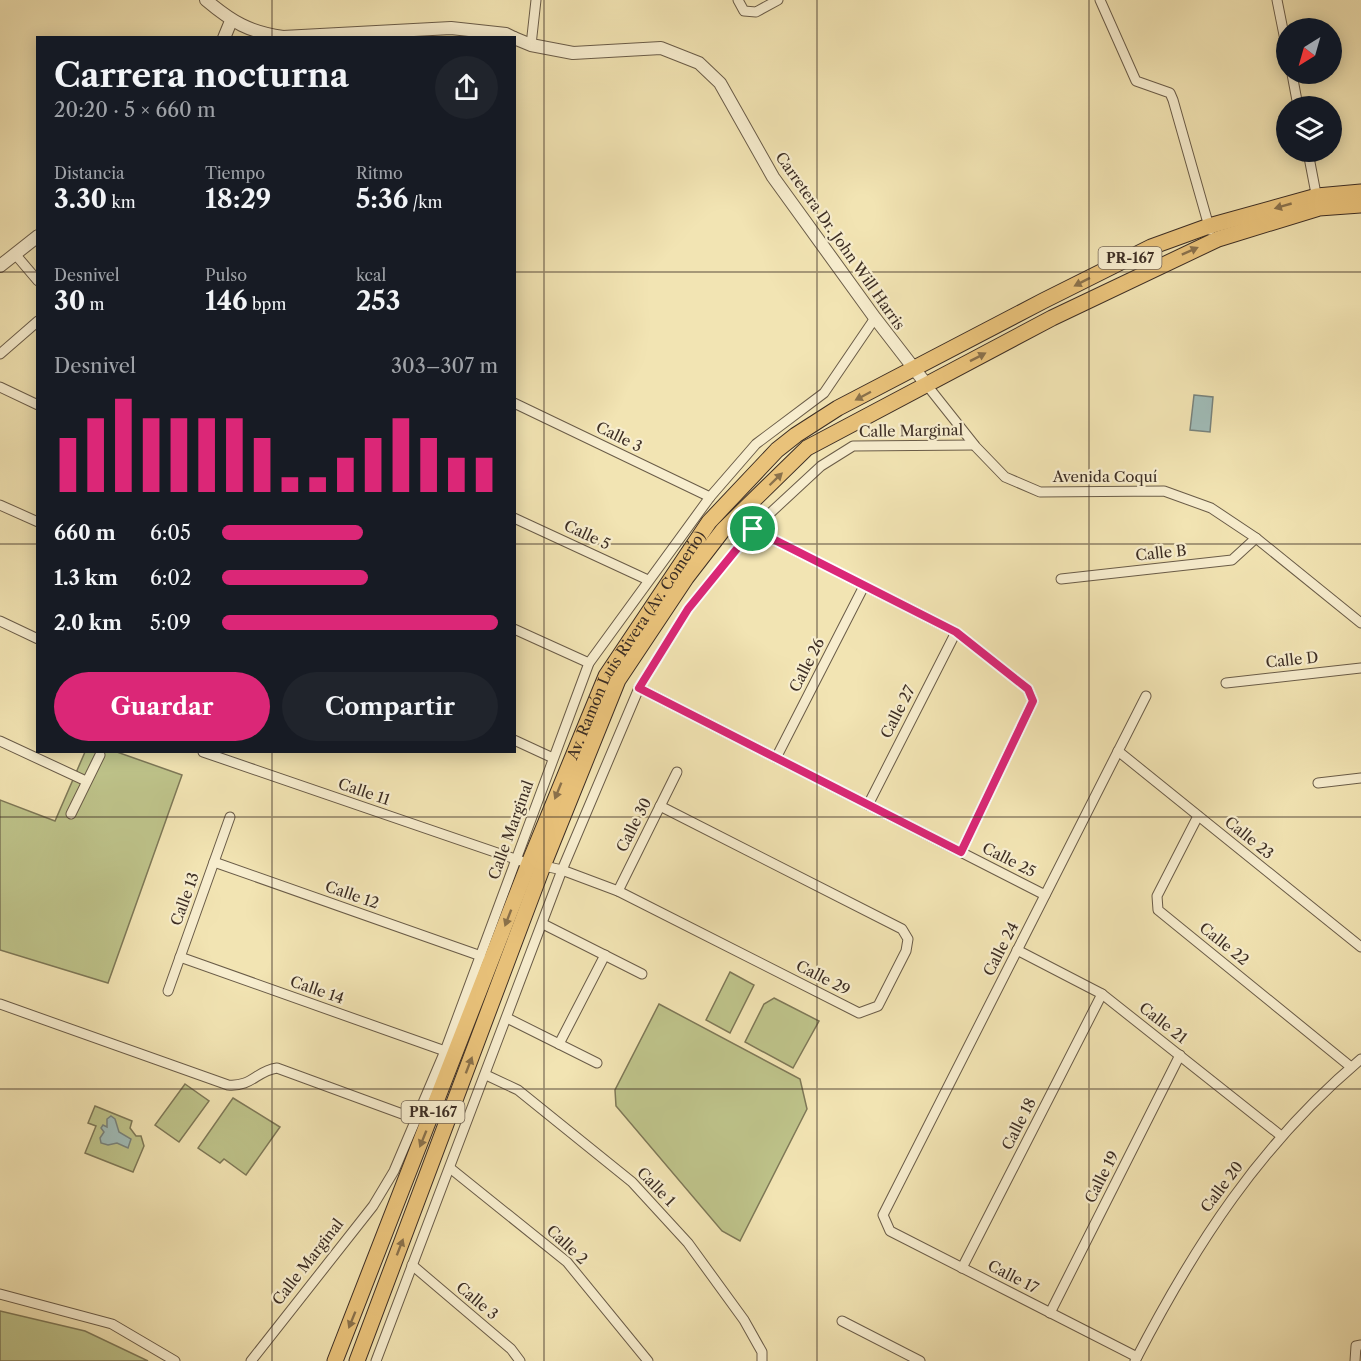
<!DOCTYPE html>
<html lang="es">
<head>
<meta charset="utf-8">
<style>
	:root { --surface:#171b24; --page:#20242c; --text:#f1f3f6; --muted:#9ea1a6; --accent:#db2777 }
	body { margin:0; font-family:"Libre Caslon Text",serif; background:var(--page); color:var(--text); height:100vh; display:flex; flex-direction:column; font-size:22px; white-space:nowrap }
	* { box-sizing:border-box; margin:0 }
	p { font-size:20px; color:var(--muted) }
	.icon { flex:none; width:33px; height:33px; fill:none; stroke:currentColor; stroke-width:2; stroke-linecap:round; stroke-linejoin:round }
	.map { position:relative; flex:1; overflow:hidden }
	.sheet { position:absolute; left:36px; top:36px; width:480px; height:717px; display:flex; flex-direction:column; background:var(--surface); border-radius:0px; box-shadow:0 3px 15px #0003 }
	.sheet>* { flex:none }
	.needle { width:39px; rotate:217deg }
	.controls { position:absolute; left:1276px; top:18px; display:grid; gap:12px }
	.controls a { display:grid; place-items:center; width:66px; height:66px; border-radius:50%; background:var(--surface); box-shadow:0 3px 15px #0003; font-size:30px }
	.pin { position:absolute; display:grid; place-items:center; width:51px; height:51px; color:#fff; margin:-26px; border:3px solid #fff; border-radius:50%; box-shadow:0 2px 6px #0007 }
	.round { display:grid; place-items:center; flex:none; width:63px; height:63px; border-radius:32px; background:var(--page) }
	.overview { display:flex; align-items:center; justify-content:space-between; height:102px; padding:0 18px }
	h1 { font-size:33px; font-weight:800; line-height:45px }
	.figures { display:grid; grid-template-columns:repeat(3,1fr); gap:9px; height:102px; padding:6px 18px }
	.figures div { display:grid; align-content:center }
	.figures b { font-size:26px; font-weight:800 }
	.figures small { font-size:16px; font-weight:400 }
	.figures p { font-size:16px }
	.chart { height:168px; padding:12px 18px }
	.chart p { display:flex; justify-content:space-between }
	.chart svg { width:100%; height:108px; margin-top:6px; stroke:var(--accent); stroke-width:6 }
	.action { display:flex; gap:12px; margin-top:auto; padding:12px 18px }
	.action a { flex:1; height:69px; border-radius:36px; background:var(--accent); color:#fff; font-size:24px; font-weight:800; line-height:69px; text-align:center }
	.action a+a { background:var(--page); color:var(--text) }
	ul { padding:0 18px; list-style:none; font-size:20px }
	li { display:grid; grid-template-columns:96px 72px 1fr; align-items:center; height:45px }
	li i { height:15px; border-radius:8px; background:var(--accent) }
	.map>svg:first-child { display:block }
	.green { fill:#bec38a; stroke:#7e7857; stroke-width:1.5 }
	.water { fill:#a0bcb8; stroke:#78837d; stroke-width:1.5 }
	.lines { fill:none; stroke-linecap:round; stroke-linejoin:round }
	.minor-casing { stroke:#6a5c48; stroke-width:11 }
	.tertiary-casing { stroke:#6a5c48; stroke-width:14 }
	.trunk-casing { stroke:#3d2e24; stroke-width:17 }
	.minor { stroke:#f7edce; stroke-width:9 }
	.tertiary { stroke:#f7edce; stroke-width:12 }
	.trunk { stroke:#e9c27a; stroke-width:15 }
	.oneway { fill:#8a714b }
	.route-casing { stroke:#fff; stroke-width:12 }
	.route { stroke:#db2777; stroke-width:8 }
	.grid { fill:none; stroke:#3d2e24; stroke-width:1.5; stroke-opacity:0.55 }
	.labels { text-anchor:middle; stroke-width:4.5; stroke-linejoin:round; paint-order:stroke }
	.shield { fill:#f7edce; stroke:#756757; stroke-width:1.5 }
	.shield-label { font-size:14px; font-weight:bold; fill:#3d2e24 }
	.street-label { font-size:15px; fill:#3d2e24; stroke:#f7edce }
</style>
</head>
<body>
<div class="map">
<svg width="1361" height="1361" viewBox="0 0 1361 1361">
	<rect width="100%" height="100%" fill="#f2e4b3"/>
	<filter id="stains"><feTurbulence type="fractalNoise" baseFrequency=".00333" numOctaves="4"/><feColorMatrix values="0 0 0 0 .2 0 0 0 0 .09 0 0 0 0 .02 0 0 0 .5 -.17"/></filter>
	<radialGradient id="worn" r=".72"><stop offset=".6" stop-color="#630" stop-opacity="0"/><stop offset="1" stop-color="#630" stop-opacity=".3"/></radialGradient>
	<g class="green">
		<polygon points="85,752 117,752 182,775 108,983 0,950 0,800 55,821"/>
		<polygon points="730,972 754,985 730,1033 706,1020"/>
		<polygon points="774,998 819,1021 793,1068 745,1042 764,1004"/>
		<polygon points="659,1004 800,1079 807,1109 740,1241 722,1231 616,1106 615,1090"/>
		<polygon points="185,1084 209,1101 179,1142 155,1125"/>
		<polygon points="233,1098 280,1127 246,1175 224,1159 220,1163 198,1148"/>
		<polygon points="95,1106 132,1121 130,1128 136,1136 141,1136 144,1146 133,1172 85,1153 96,1126 88,1123"/>
		<polygon points="0,1311 85,1331 148,1361 0,1361"/>
	</g>
	<g class="water">
		<polygon points="1194,395 1213,397 1210,432 1190,430"/>
		<polygon points="111,1116 115,1119 119,1132 131,1139 128,1148 117,1143 108,1145 101,1143 100,1138 104,1132 101,1128 103,1125 107,1127 107,1119"/>
	</g>
	<g class="lines">
		<defs>
			<g id="minor">
				<polyline points="738,0 744,11 756,12 778,0"/>
				<polyline points="1100,0 1136,81 1170,93 1173,100 1210,230"/>
				<polyline points="1277,0 1287,50"/>
				<polyline points="531,45 536,0"/>
				<polyline points="1292,74 1298,106"/>
				<polyline points="1308,152 1317,199"/>
				<polyline points="15,254 38,281"/>
				<polyline points="0,354 38,321"/>
				<polyline points="926,384 976,447 1005,477 1040,492 1164,491 1211,508 1256,538 1361,623"/>
				<polyline points="0,387 38,405"/>
				<polyline points="514,403 710,497"/>
				<polyline points="0,505 38,522"/>
				<polyline points="514,518 648,580"/>
				<polyline points="753,529 956,632 1028,689 1033,701 961,852"/>
				<polyline points="1061,579 1232,560 1256,538"/>
				<polyline points="0,621 38,639"/>
				<polyline points="514,629 589,663"/>
				<polyline points="1226,683 1361,668"/>
				<polyline points="639,688 1045,895"/>
				<polyline points="514,740 553,758"/>
				<polyline points="0,741 86,781"/>
				<polyline points="1118,751 1361,947"/>
				<polyline points="203,752 521,861"/>
				<polyline points="776,758 864,586"/>
				<polyline points="1318,783 1361,778"/>
				<polyline points="868,805 956,632"/>
				<polyline points="71,814 100,755"/>
				<polyline points="1198,816 1157,896 1158,910 1351,1067"/>
				<polyline points="214,862 481,956"/>
				<polyline points="540,865 562,870 618,891 859,1013 878,1006 906,951 908,939 902,929 660,806"/>
				<polyline points="618,891 677,772"/>
				<polyline points="543,924 642,974"/>
				<polyline points="1017,950 1102,994 1280,1135"/>
				<polyline points="180,957 445,1051"/>
				<polyline points="168,991 230,817"/>
				<path d="M0 1004 228 1085C252 1087 256 1071 277 1068L416 1119"/>
				<polyline points="507,1018 597,1063"/>
				<polyline points="559,1044 605,955"/>
				<polyline points="486,1075 518,1090 632,1182 688,1243 744,1320 762,1352 762,1361"/>
				<polyline points="450,1168 567,1262 648,1361"/>
				<polyline points="412,1265 511,1349 520,1361"/>
				<polyline points="962,1268 1102,994"/>
				<polyline points="0,1294 112,1324 175,1361"/>
				<polyline points="1050,1313 1180,1055"/>
				<polyline points="842,1321 920,1361"/>
				<polyline points="1137,1357 890,1231 883,1215 1146,696"/>
				<polyline points="251,1361 373,1206 394,1171 445,1051 589,663 710,497 756,444 824,393 875,318"/>
				<polyline points="376,1361 562,870 639,688 688,609 753,529 821,466 853,446 974,445"/>
				<path d="M1135 1361C1195 1245 1260 1144 1361 1059"/>
				<polyline points="1355,1361 1356,1346 1361,1345"/>
			</g>
			<g id="tertiary">
				<path d="M206 0C232 22 249 32 283 37L451 28 506 34 514 38"/>
				<polyline points="224,38 231,21"/>
				<polyline points="514,38 531,45 573,53 661,48 699,63 720,83 773,177 875,318 926,384"/>
				<polyline points="0,266 38,236"/>
			</g>
			<g id="trunk">
				<path id="s1" d="M335 1361 529 863 606 676 709 522 777 450 796 435 838 408 1043 301 1151 247 1209 226 1317 196 1361 192"/>
				<polyline points="357,1361 543,866 618,680 686,578 723,530 807,448 1052,318 1218,239 1319,208 1361,205"/>
			</g>
		</defs>
		<use href="#minor" class="minor-casing"/>
		<use href="#tertiary" class="tertiary-casing"/>
		<use href="#trunk" class="trunk-casing"/>
		<use href="#minor" class="minor"/>
		<use href="#tertiary" class="tertiary"/>
		<use href="#trunk" class="trunk"/>
	</g>
	<defs><path id="oneway-solid" d="M-6-.8H1V-3.2L6.5 0L1 3.2V.8H-6Z" transform="scale(1.5)"/></defs>
	<g class="oneway">
		<use href="#oneway-solid" transform="translate(1283 206) rotate(164)"/>
		<use href="#oneway-solid" transform="translate(1190 251) rotate(-24)"/>
		<use href="#oneway-solid" transform="translate(1082 282) rotate(153)"/>
		<use href="#oneway-solid" transform="translate(978 357) rotate(-27)"/>
		<use href="#oneway-solid" transform="translate(863 396) rotate(152)"/>
		<use href="#oneway-solid" transform="translate(776 479) rotate(-44)"/>
		<use href="#oneway-solid" transform="translate(558 791) rotate(112)"/>
		<use href="#oneway-solid" transform="translate(508 918) rotate(111)"/>
		<use href="#oneway-solid" transform="translate(469 1065) rotate(-69)"/>
		<use href="#oneway-solid" transform="translate(423 1139) rotate(112)"/>
		<use href="#oneway-solid" transform="translate(400 1247) rotate(-69)"/>
		<use href="#oneway-solid" transform="translate(352 1320) rotate(112)"/>
	</g>
	<g class="lines">
		<defs>
			<polygon id="route" points="753,529 956,632 1028,689 1033,701 961,852 639,688 688,609"/>
		</defs>
		<use href="#route" class="route-casing"/>
		<use href="#route" class="route"/>
	</g>
	<path class="grid" d="M272 0V38M544 0V1361M817 0V1361M1089 0V1361M0 272H38M514 272H1361M0 544H38M514 544H1361M272 752V1361M0 817H1361M0 1089H1361"/>
	<g class="labels">
		<g class="shield">
			<rect x="1098.5" y="247" width="63" height="22" rx="4.5"/>
			<rect x="401.5" y="1101" width="63" height="22" rx="4.5"/>
		</g>
		<g class="shield-label">
			<text x="1130" y="263">PR-167</text>
			<text x="433" y="1117">PR-167</text>
		</g>
		<g class="street-label">
			<text transform="translate(840 241) rotate(55)" y="5">Carretera Dr. John Will Harris</text>
			<text transform="translate(911 431) rotate(-1)" y="5">Calle Marginal</text>
			<text transform="translate(619 437) rotate(26)" y="5">Calle 3</text>
			<text x="1105" y="482">Avenida Coquí</text>
			<text transform="translate(587 535) rotate(25)" y="5">Calle 5</text>
			<text transform="translate(1161 553) rotate(-6)" y="5">Calle B</text>
			<text dy="5" stroke="none"><textPath href="#s1" startOffset="778">Av. Ramón Luis Rivera (Av. Comerío)</textPath></text>
			<text transform="translate(1292 660) rotate(-6)" y="5">Calle D</text>
			<text transform="translate(807 665) rotate(-63)" y="5">Calle 26</text>
			<text transform="translate(898 712) rotate(-63)" y="5">Calle 27</text>
			<text transform="translate(364 792) rotate(19)" y="5">Calle 11</text>
			<text transform="translate(634 825) rotate(-63)" y="5">Calle 30</text>
			<text transform="translate(511 830) rotate(-70)" y="5">Calle Marginal</text>
			<text transform="translate(1249 838) rotate(39)" y="5">Calle 23</text>
			<text transform="translate(1009 860) rotate(27)" y="5">Calle 25</text>
			<text transform="translate(352 895) rotate(19)" y="5">Calle 12</text>
			<text transform="translate(185 899) rotate(-70)" y="5">Calle 13</text>
			<text transform="translate(1224 944) rotate(39)" y="5">Calle 22</text>
			<text transform="translate(1001 949) rotate(-63)" y="5">Calle 24</text>
			<text transform="translate(823 978) rotate(27)" y="5">Calle 29</text>
			<text transform="translate(317 990) rotate(19)" y="5">Calle 14</text>
			<text transform="translate(1163 1023) rotate(38)" y="5">Calle 21</text>
			<text transform="translate(1019 1124) rotate(-63)" y="5">Calle 18</text>
			<text transform="translate(1102 1177) rotate(-63)" y="5">Calle 19</text>
			<text transform="translate(656 1187) rotate(46)" y="5">Calle 1</text>
			<text transform="translate(1222 1187) rotate(-53)" y="5">Calle 20</text>
			<text transform="translate(567 1245) rotate(43)" y="5">Calle 2</text>
			<text transform="translate(308 1262) rotate(-52)" y="5">Calle Marginal</text>
			<text transform="translate(1013 1277) rotate(27)" y="5">Calle 17</text>
			<text transform="translate(477 1301) rotate(40)" y="5">Calle 3</text>
		</g>
	</g>
	<rect width="100%" height="100%" filter="url(#stains)"/>
	<rect width="100%" height="100%" fill="url(#worn)"/>
</svg>
<div class="controls">
<a><svg class="needle" viewBox="-14 -14 28 28"><path d="M0-13l5 13h-10z" fill="#e53935"/><path d="M0 13l5-13h-10z" fill="#9ea1a6"/></svg></a>
<a><svg class="icon" aria-label="layers" viewBox="0 0 24 24"><path d="M12 4l9 5-9 5-9-5zM3 14l9 5 9-5"/></svg></a>
</div>
<div class="pin" style="left:753px;top:529px;background:#1e9e55"><svg class="icon" aria-label="arrive" viewBox="0 0 24 24"><path d="M6 21V4h12l-3 4 3 4H6"/></svg></div>
<section class="sheet">
<div class="overview"><div><h1>Carrera nocturna</h1><p>20:20 · 5 × 660 m</p></div><a class="round"><svg class="icon" aria-label="share" viewBox="0 0 24 24"><path d="M12 15V3M7 8l5-5 5 5M5 13v7h14v-7"/></svg></a></div>
<div class="figures">
<div><p>Distancia</p><b>3.30<small> km</small></b></div>
<div><p>Tiempo</p><b>18:29</b></div>
<div><p>Ritmo</p><b>5:36<small> /km</small></b></div>
</div>
<div class="figures">
<div><p>Desnivel</p><b>30<small> m</small></b></div>
<div><p>Pulso</p><b>146<small> bpm</small></b></div>
<div><p>kcal</p><b>253</b></div>
</div>
<div class="chart"><p><span>Desnivel</span>303–307 m</p>
<svg viewBox="0 0 160 44" preserveAspectRatio="none"><path d="M5 44V22M15 44V14M25 44V6M35 44V14M45 44V14M55 44V14M65 44V14M75 44V22M85 44V38M95 44V38M105 44V30M115 44V22M125 44V14M135 44V22M145 44V30M155 44V30"/></svg>
</div>
<ul>
<li><b>660 m</b>6:05<i style="width:51%"></i></li>
<li><b>1.3 km</b>6:02<i style="width:53%"></i></li>
<li><b>2.0 km</b>5:09<i style="width:100%"></i></li>
</ul>
<div class="action"><a>Guardar</a><a>Compartir</a></div>
</section>
</div>
</body>
</html>
